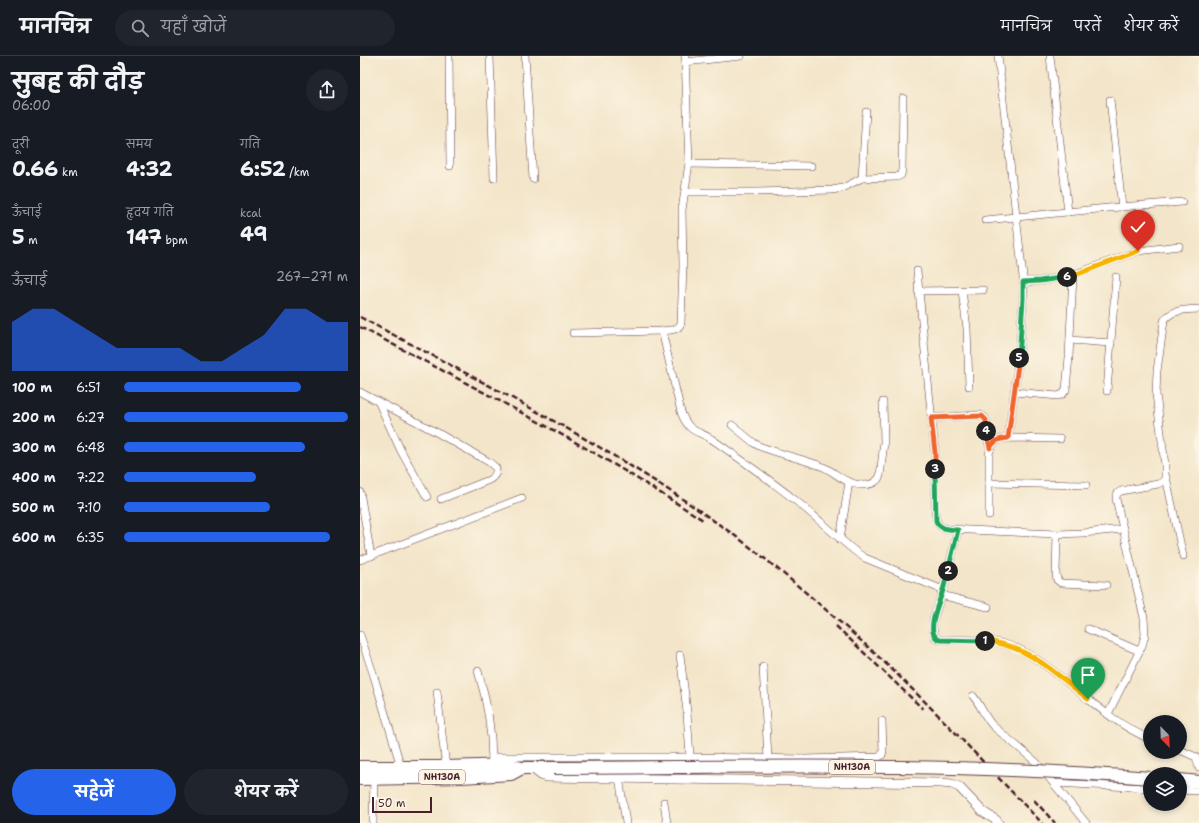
<!DOCTYPE html>
<html lang="hi">
<head>
<meta charset="utf-8">
<style>
	:root { --surface:#171b24; --page:#20242c; --text:#f1f3f6; --muted:#9ea1a6; --line:#363941; --accent:#2563eb }
	body { margin:0; font-family:"Shantell Sans","Playpen Sans Deva",sans-serif; background:var(--page); color:var(--text); height:100vh; display:flex; flex-direction:column; font-size:15px; white-space:nowrap }
	* { box-sizing:border-box; margin:0 }
	p { font-size:13px; color:var(--muted) }
	.icon { flex:none; width:22px; height:22px; fill:none; stroke:currentColor; stroke-width:2; stroke-linecap:round; stroke-linejoin:round }
	.map { position:relative; flex:1; overflow:hidden }
	.sheet { display:flex; flex-direction:column; background:var(--surface); width:360px }
	.sheet>* { flex:none }
	.needle { width:26px; rotate:157deg }
	.controls { position:absolute; left:783px; top:659px; display:grid; gap:8px }
	.controls a { display:grid; place-items:center; width:44px; height:44px; border-radius:50%; background:var(--surface); box-shadow:0 2px 6px #0003; font-size:20px }
	.scale { position:absolute; left:12px; bottom:10px; width:60px; box-sizing:border-box; padding-left:4px; border:2px solid #4a1f2b; border-top:0; font-size:11px; line-height:14px; white-space:nowrap; color:#4a1f2b; -webkit-text-stroke:3px #fcf5e5; paint-order:stroke }
	.pin { position:absolute; display:grid; place-items:center; width:34px; height:34px; color:#fff; margin:-41px -17px; border-radius:50% 50% 50% 0; rotate:-45deg; box-shadow:0 0 4px #0007 }
	.pin .icon { rotate:45deg }
	.km { position:absolute; width:20px; height:20px; margin:-10px; border-radius:50%; background:#222; color:#fff; font-size:11px; line-height:20px; text-align:center }
	.round { display:grid; place-items:center; flex:none; width:42px; height:42px; border-radius:21px; background:var(--page) }
	.overview { display:flex; align-items:center; justify-content:space-between; height:68px; padding:0 12px }
	h1 { font-size:22px; font-weight:700; line-height:30px }
	.metrics { display:grid; grid-template-columns:repeat(3,1fr); gap:6px; height:68px; padding:4px 12px }
	.metrics div { display:grid; align-content:center }
	.metrics b { font-size:20px; font-weight:700 }
	.metrics small { font-size:11px; font-weight:400 }
	.metrics p { font-size:11px }
	.chart { height:112px; padding:8px 12px }
	.chart p { display:flex; justify-content:space-between }
	.chart svg { width:100%; height:72px; margin-top:4px; fill:var(--accent); opacity:.7 }
	.primary-button { display:flex; gap:8px; margin-top:auto; padding:8px 12px }
	.primary-button a { flex:1; height:46px; border-radius:24px; background:var(--accent); color:#fff; font-size:16px; font-weight:700; line-height:46px; text-align:center }
	.primary-button a+a { background:var(--page); color:var(--text) }
	ul { padding:0 12px; list-style:none; font-size:13px }
	li { display:grid; grid-template-columns:64px 48px 1fr; align-items:center; height:30px }
	li i { height:10px; border-radius:5px; background:var(--accent) }
	header { display:flex; align-items:center; gap:24px; box-sizing:border-box; height:56px; padding:0 20px; background:var(--surface); border-bottom:1px solid var(--line) }
	header strong { font-size:19px }
	nav { display:flex; gap:22px; margin-inline-start:auto; font-size:14px }
	.search { width:280px; height:36px; background:var(--page); display:flex; align-items:center; gap:10px; box-sizing:border-box; padding:0 14px; border-radius:22px; color:var(--muted); font-size:15px }
	main { display:flex; flex:1; min-height:0 }
	.map>svg:first-child { display:block }
	.lines { fill:none; stroke-linecap:round; stroke-linejoin:round }
	.minor-casing { stroke:#633d43; stroke-width:8 }
	.tertiary-casing { stroke:#633d43; stroke-width:10 }
	.trunk-casing { stroke:#633d43; stroke-width:14 }
	.minor { stroke:#fff; stroke-width:7 }
	.tertiary { stroke:#fff; stroke-width:9 }
	.trunk { stroke:#fff; stroke-width:12 }
	.rail { stroke:#4a1f2b; stroke-width:2.5; stroke-dasharray:6 3; stroke-linecap:butt }
	.trunk-bridge-casing { stroke:#633d43; stroke-width:14; stroke-linecap:butt }
	.trunk-bridge { stroke:#fff; stroke-width:12 }
	.split-1-casing { stroke:#fff; stroke-width:8 }
	.split-2-casing { stroke:#fff; stroke-width:8 }
	.split-3-casing { stroke:#fff; stroke-width:8 }
	.split-4-casing { stroke:#fff; stroke-width:8 }
	.split-5-casing { stroke:#fff; stroke-width:8 }
	.split-6-casing { stroke:#fff; stroke-width:8 }
	.split-7-casing { stroke:#fff; stroke-width:8 }
	.split-1 { stroke:#f5b400; stroke-width:5 }
	.split-2 { stroke:#22a559; stroke-width:5 }
	.split-3 { stroke:#22a559; stroke-width:5 }
	.split-4 { stroke:#f0652b; stroke-width:5 }
	.split-5 { stroke:#f0652b; stroke-width:5 }
	.split-6 { stroke:#22a559; stroke-width:5 }
	.split-7 { stroke:#f5b400; stroke-width:5 }
	.labels { text-anchor:middle; stroke-width:3.5; stroke-linejoin:round; paint-order:stroke }
	.shield { fill:#fcf5e5; stroke:#7f5f63; stroke-width:1 }
	.shield-label { font-size:9px; font-weight:bold; fill:#4a1f2b }
</style>
</head>
<body>
<header>
<strong>मानचित्र</strong>
<div class="search"><svg class="icon" aria-label="search" viewBox="0 0 24 24"><circle cx="10" cy="10" r="6"/><path d="M15 15l6 6"/></svg>यहाँ खोजें</div>
<nav><a>मानचित्र</a><a>परतें</a><a>शेयर करें</a></nav>
</header>
<main>
<section class="sheet">
<div class="overview"><div><h1>सुबह की दौड़</h1><p>06:00</p></div><a class="round"><svg class="icon" aria-label="share" viewBox="0 0 24 24"><path d="M12 15V3M7 8l5-5 5 5M5 13v7h14v-7"/></svg></a></div>
<div class="metrics">
<div><p>दूरी</p><b>0.66<small> km</small></b></div>
<div><p>समय</p><b>4:32</b></div>
<div><p>गति</p><b>6:52<small> /km</small></b></div>
</div>
<div class="metrics">
<div><p>ऊँचाई</p><b>5<small> m</small></b></div>
<div><p>हृदय गति</p><b>147<small> bpm</small></b></div>
<div><p>kcal</p><b>49</b></div>
</div>
<div class="chart"><p><span>ऊँचाई</span>267–271 m</p>
<svg viewBox="0 0 160 44" preserveAspectRatio="none"><path d="M0 44V14L10 6L20 6L30 14L40 22L50 30L60 30L70 30L80 30L90 38L100 38L110 30L120 22L130 6L140 6L150 14L160 14V44z"/></svg>
</div>
<ul>
<li><b>100 m</b>6:51<i style="width:79%"></i></li>
<li><b>200 m</b>6:27<i style="width:100%"></i></li>
<li><b>300 m</b>6:48<i style="width:81%"></i></li>
<li><b>400 m</b>7:22<i style="width:59%"></i></li>
<li><b>500 m</b>7:10<i style="width:65%"></i></li>
<li><b>600 m</b>6:35<i style="width:92%"></i></li>
</ul>
<div class="primary-button"><a>सहेजें</a><a>शेयर करें</a></div>
</section>
<div class="map">
<svg width="839" height="767" viewBox="0 0 839 767">
	<rect width="100%" height="100%" fill="#fcf5e5"/>
	<filter id="ink" filterUnits="userSpaceOnUse"><feTurbulence type="fractalNoise" baseFrequency=".025" numOctaves="2"/><feDisplacementMap in="SourceGraphic" scale="8" xChannelSelector="R" yChannelSelector="G"/><feConvolveMatrix kernelMatrix="1 2 1 2 8 2 1 2 1" color-interpolation-filters="sRGB"/></filter>
	<filter id="wash" filterUnits="userSpaceOnUse"><feTurbulence type="fractalNoise" baseFrequency=".012" numOctaves="4" result="noise"/><feDisplacementMap in="SourceGraphic" scale="16" xChannelSelector="R" yChannelSelector="G"/><feGaussianBlur stdDeviation="0.9" result="paint"/><feColorMatrix in="noise" values="0 0 0 0 0 0 0 0 0 0 0 0 0 0 0 0 0 1.4 0 .05"/><feComposite in="paint" operator="in"/></filter>
	<g filter="url(#wash)">
		<rect width="100%" height="100%" fill="#f3e5c9"/>
	</g>
	<g filter="url(#ink)">
		<g class="lines">
			<defs>
				<g id="minor">
					<polyline points="89,0 90,110"/>
					<polyline points="130,0 134,122"/>
					<polyline points="165,0 173,123"/>
					<polyline points="638,0 664,230 659,301 648,382"/>
					<polyline points="690,0 708,156"/>
					<polyline points="325,6 381,0"/>
					<polyline points="750,44 762,151"/>
					<polyline points="329,108 451,110"/>
					<polyline points="502,122 506,56"/>
					<polyline points="325,136 395,136 472,134 483,132 502,122 537,121 541,119 542,114 543,42"/>
					<polyline points="625,164 748,152 822,146"/>
					<path d="M557 215 575 396V453C576 465 576 471 588 473L697 478 723 477 763 473"/>
					<polyline points="663,226 680,225 710,220 778,195 819,190"/>
					<polyline points="558,235 623,234"/>
					<polyline points="602,235 607,272 609,330"/>
					<path d="M302 275 321 356C330 380 339 373 356 386 383 405 410 424 435 444 456 461 475 479 496 496L505 502 583 534"/>
					<path d="M213 277 302 275C310 274 318 275 321 267L323 210 322 154 329 107 325 0"/>
					<polyline points="710,284 751,287"/>
					<polyline points="747,335 756,221"/>
					<path d="M0 336 76 376 129 406 136 412C137 418 134 421 129 424L81 443"/>
					<polyline points="655,336 698,340 703,338 706,334 709,301 713,219"/>
					<polyline points="18,345 41,395 67,441"/>
					<path d="M571 362 620 359C630 362 625 371 626 379 627 383 629 387 630 392"/>
					<path d="M372 369 394 387 399 390C419 398 440 402 461 410 470 413 478 421 487 425 497 430 515 432 520 420L524 386 523 346"/>
					<polyline points="806,421 823,500"/>
					<polyline points="629,427 726,429"/>
					<polyline points="0,436 11,500"/>
					<path d="M629 459V399C631 386 636 383 648 382L700 383"/>
					<path d="M598 474 583 534 573 564V573L575 581 580 584C603 584 626 582 647 589 670 596 689 612 707 626 733 647 759 670 790 683"/>
					<polyline points="697,478 696,518 697,524 701,527 746,529"/>
					<polyline points="480,483 489,426"/>
					<polyline points="0,504 162,442"/>
					<polyline points="581,539 628,551"/>
					<polyline points="728,573 779,595"/>
					<polyline points="0,579 13,617 41,711"/>
					<polyline points="320,599 327,656 330,701"/>
					<polyline points="403,611 408,702"/>
					<path d="M118 615C127 644 132 675 132 706"/>
					<polyline points="77,636 86,711"/>
					<path d="M613 640C621 649 624 661 633 670L676 706 726 767"/>
					<path d="M748 658 782 590 785 579 784 562 756 443C756 439 757 437 761 435L798 428 802 426 805 423V409L796 338 797 315 804 265C810 253 828 254 839 253"/>
					<polyline points="820,694 836,701 839,712"/>
					<polyline points="132,701 330,701 445,703 519,701 522,699 523,695 522,665"/>
					<polyline points="259,721 266,767"/>
					<polyline points="694,727 790,732"/>
					<polyline points="820,734 839,735"/>
					<polyline points="304,746 307,767"/>
					<polyline points="13,767 14,720"/>
				</g>
				<polyline id="tertiary" points="172,712 181,719 186,721 581,727 592,728 599,731 623,756 636,764 638,767"/>
				<g id="trunk">
					<polyline points="0,711 86,711 150,709 162,712 193,712"/>
					<polyline points="0,723 101,721 151,718 162,712"/>
					<polyline points="820,724 839,726"/>
				</g>
			</defs>
			<use href="#minor" class="minor-casing"/>
			<use href="#tertiary" class="tertiary-casing"/>
			<use href="#trunk" class="trunk-casing"/>
			<use href="#minor" class="minor"/>
			<use href="#tertiary" class="tertiary"/>
			<use href="#trunk" class="trunk"/>
			<g class="rail">
				<path d="M0 261C121 326 245 387 357 467 395 493 430 523 465 553 494 578 523 604 550 631 595 675 638 722 682 767"/>
				<path d="M0 271C81 314 163 356 243 402 277 422 310 443 343 464"/>
				<polyline points="476,570 563,653"/>
				<polyline points="674,744 695,767"/>
			</g>
			<defs>
				<path id="trunk-bridge" d="M193 712C392 711 591 706 790 722"/>
			</defs>
			<use href="#trunk-bridge" class="trunk-bridge-casing"/>
			<use href="#trunk-bridge" class="trunk-bridge"/>
		</g>
	</g>
	<g class="lines" filter="url(#ink)">
		<defs>
			<path id="split-1" d="M625 585C668 589 696 618 728 643"/>
			<path id="split-2" d="M588 515C586 521 585 528 583 534 580 545 563 578 580 584L625 585"/>
			<path id="split-3" d="M575 413 576 465C580 474 589 473 598 474L588 515"/>
			<polyline id="split-4" points="575,413 575,396 571,362 622,360 626,364 626,375"/>
			<path id="split-5" d="M626 375 630 392C634 384 640 383 648 382L659 302"/>
			<polyline id="split-6" points="659,302 663,243 663,226 680,225 707,221"/>
			<polyline id="split-7" points="707,221 718,218 778,195"/>
		</defs>
		<use href="#split-1" class="split-1-casing"/>
		<use href="#split-2" class="split-2-casing"/>
		<use href="#split-3" class="split-3-casing"/>
		<use href="#split-4" class="split-4-casing"/>
		<use href="#split-5" class="split-5-casing"/>
		<use href="#split-6" class="split-6-casing"/>
		<use href="#split-7" class="split-7-casing"/>
		<use href="#split-1" class="split-1"/>
		<use href="#split-2" class="split-2"/>
		<use href="#split-3" class="split-3"/>
		<use href="#split-4" class="split-4"/>
		<use href="#split-5" class="split-5"/>
		<use href="#split-6" class="split-6"/>
		<use href="#split-7" class="split-7"/>
	</g>
	<g class="labels">
		<g class="shield">
			<rect x="469" y="704" width="46" height="14" rx="3"/>
			<rect x="59" y="714" width="46" height="14" rx="3"/>
		</g>
		<g class="shield-label">
			<text x="492" y="714">NH130A</text>
			<text x="82" y="724">NH130A</text>
		</g>
	</g>
</svg>
<div class="controls">
<a><svg class="needle" viewBox="-14 -14 28 28"><path d="M0-13l5 13h-10z" fill="#e53935"/><path d="M0 13l5-13h-10z" fill="#9ea1a6"/></svg></a>
<a><svg class="icon" aria-label="layers" viewBox="0 0 24 24"><path d="M12 4l9 5-9 5-9-5zM3 14l9 5 9-5"/></svg></a>
</div>
<div class="scale">50 m</div>
<div class="pin" style="left:728px;top:643px;background:#1e9e55"><svg class="icon" aria-label="arrive" viewBox="0 0 24 24"><path d="M6 21V4h12l-3 4 3 4H6"/></svg></div>
<div class="pin" style="left:778px;top:195px;background:#d93025"><svg class="icon" aria-label="check" viewBox="0 0 24 24"><path d="M5 12l5 5 9-10"/></svg></div>
<b class="km" style="left:625px;top:585px">1</b>
<b class="km" style="left:588px;top:515px">2</b>
<b class="km" style="left:575px;top:413px">3</b>
<b class="km" style="left:626px;top:375px">4</b>
<b class="km" style="left:659px;top:302px">5</b>
<b class="km" style="left:707px;top:221px">6</b>
</div>
</main>
</body>
</html>
